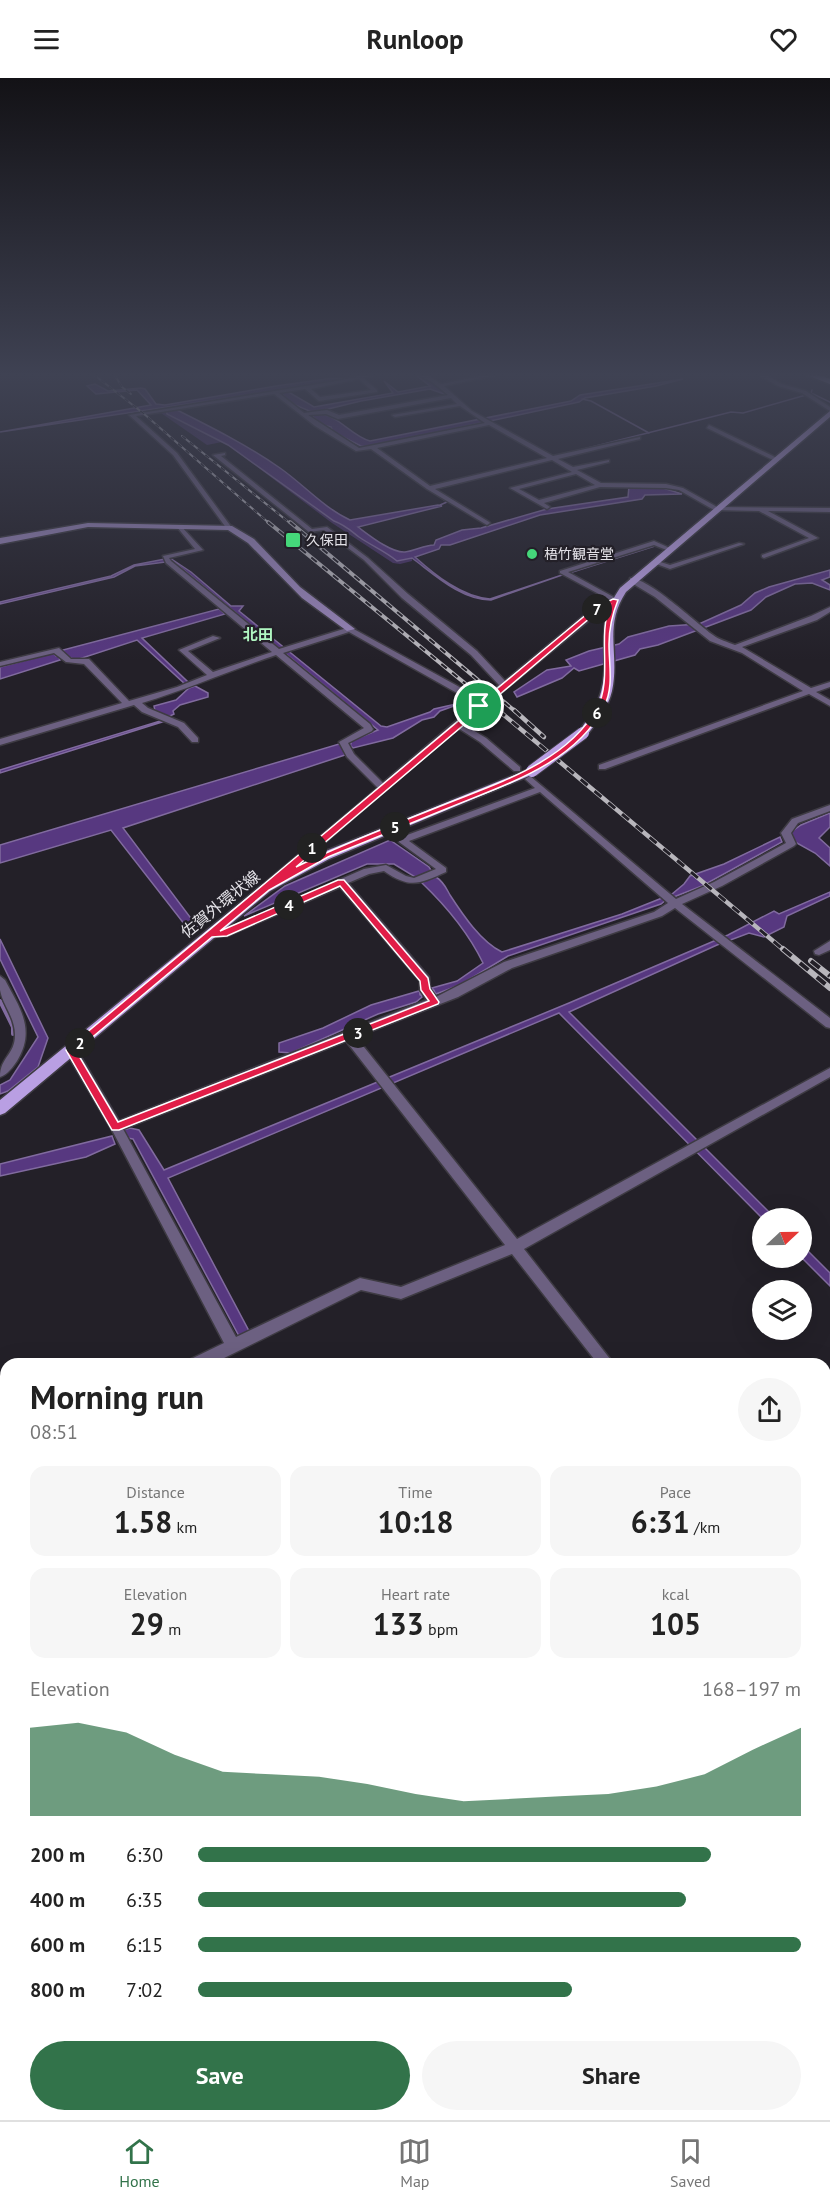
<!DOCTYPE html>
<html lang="en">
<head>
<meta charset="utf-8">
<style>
	:root { --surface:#fff; --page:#f6f6f6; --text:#222; --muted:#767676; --line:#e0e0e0; --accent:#32734a }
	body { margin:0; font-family:"PT Sans","Noto Sans JP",sans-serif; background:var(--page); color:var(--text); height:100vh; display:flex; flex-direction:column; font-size:22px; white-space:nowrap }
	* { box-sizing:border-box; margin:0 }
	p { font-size:20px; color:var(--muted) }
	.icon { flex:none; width:33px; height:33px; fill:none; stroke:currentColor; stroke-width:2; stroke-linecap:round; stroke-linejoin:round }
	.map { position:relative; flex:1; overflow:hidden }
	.details { position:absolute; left:0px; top:1280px; width:831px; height:764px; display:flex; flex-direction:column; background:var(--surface); border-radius:18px 18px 0 0; box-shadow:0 6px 24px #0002 }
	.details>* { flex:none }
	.needle { width:39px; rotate:68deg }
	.fabs { position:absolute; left:752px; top:1130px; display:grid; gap:12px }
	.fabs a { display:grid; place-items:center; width:60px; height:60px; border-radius:50%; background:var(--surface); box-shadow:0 6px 24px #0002; font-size:30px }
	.pin { position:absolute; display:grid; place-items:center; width:51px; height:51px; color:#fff; margin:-26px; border:3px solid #fff; border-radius:50%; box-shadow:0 2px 6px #0007 }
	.km { position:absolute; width:30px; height:30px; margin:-15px; border-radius:50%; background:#222; color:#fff; font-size:16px; line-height:30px; text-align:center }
	.round { display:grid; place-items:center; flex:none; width:63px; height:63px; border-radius:32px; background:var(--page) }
	.summary { display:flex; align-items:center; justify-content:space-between; height:102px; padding:0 30px }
	h1 { font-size:33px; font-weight:800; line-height:45px }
	.stats { display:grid; grid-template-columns:repeat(3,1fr); gap:9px; height:102px; padding:6px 30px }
	.stats div { display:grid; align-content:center; border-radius:15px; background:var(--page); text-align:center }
	.stats b { font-size:30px; font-weight:800 }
	.stats small { font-size:16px; font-weight:400 }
	.stats p { font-size:16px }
	.chart { height:168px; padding:12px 30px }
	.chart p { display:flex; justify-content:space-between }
	.chart svg { width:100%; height:108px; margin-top:6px; fill:var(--accent); opacity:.7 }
	.primary-button { display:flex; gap:12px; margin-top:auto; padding:12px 30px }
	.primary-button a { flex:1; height:69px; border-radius:36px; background:var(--accent); color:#fff; font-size:24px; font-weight:800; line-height:69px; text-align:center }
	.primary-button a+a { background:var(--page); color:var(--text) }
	ul { padding:0 30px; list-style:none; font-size:20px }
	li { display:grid; grid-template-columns:96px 72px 1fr; align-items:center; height:45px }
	li i { height:15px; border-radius:8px; background:var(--accent) }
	header { display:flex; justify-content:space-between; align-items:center; height:78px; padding:0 30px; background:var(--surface); font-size:27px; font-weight:800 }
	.dock { display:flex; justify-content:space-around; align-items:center; height:84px; border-top:2px solid var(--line); background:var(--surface); font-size:16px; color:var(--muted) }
	.dock a { display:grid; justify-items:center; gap:3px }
	.dock .current { color:var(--accent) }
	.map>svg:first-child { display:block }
	.green { fill:#4a3568 }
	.water { fill:#573880; stroke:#816b9f; stroke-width:1.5 }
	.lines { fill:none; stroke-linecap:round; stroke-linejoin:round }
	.stream-far3 { stroke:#816b9f; stroke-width:1.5 }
	.stream-far2 { stroke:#816b9f; stroke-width:2 }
	.stream-far1 { stroke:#816b9f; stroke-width:4 }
	.stream { stroke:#816b9f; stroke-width:6 }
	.street-casing { stroke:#3e3b43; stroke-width:3 }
	.secondary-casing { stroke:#3e3b43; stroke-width:3 }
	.primary-casing { stroke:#3e3b43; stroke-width:3 }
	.highway-casing { stroke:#3e3b43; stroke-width:3 }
	.street { fill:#6c6081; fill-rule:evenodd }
	.secondary { fill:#9784b8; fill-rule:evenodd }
	.primary { fill:#b99fe3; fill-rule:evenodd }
	.highway { fill:#d4bcfe; fill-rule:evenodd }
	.rail-far3-casing { stroke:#b8b6bc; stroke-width:2 }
	.rail-far2-casing { stroke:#b8b6bc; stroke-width:4 }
	.rail-far1-casing { stroke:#b8b6bc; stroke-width:4.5 }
	.rail-casing { stroke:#b8b6bc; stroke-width:6 }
	.rail-far3 { stroke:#232028; stroke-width:1.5; stroke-dasharray:5; stroke-linecap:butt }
	.rail-far2 { stroke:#232028; stroke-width:2; stroke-dasharray:7; stroke-linecap:butt }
	.rail-far1 { stroke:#232028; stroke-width:3; stroke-dasharray:9; stroke-linecap:butt }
	.rail { stroke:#232028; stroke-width:4; stroke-dasharray:11; stroke-linecap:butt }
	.primary-bridge-casing { stroke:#3e3b43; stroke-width:14; stroke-linecap:butt }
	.primary-bridge { stroke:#b99fe3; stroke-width:12 }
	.route { fill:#e11d48; stroke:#fff; stroke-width:1.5; fill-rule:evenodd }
	.poi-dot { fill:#45d77a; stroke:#232028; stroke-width:2 }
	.labels { text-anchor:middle; stroke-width:4.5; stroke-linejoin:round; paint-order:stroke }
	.far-poi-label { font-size:14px; fill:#e3e1e7; stroke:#232028; text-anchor:start }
	.far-neighbourhood-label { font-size:15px; font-weight:bold; fill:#b0f6c1; stroke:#232028 }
	.street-label { font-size:16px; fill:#e3e1e7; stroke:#232028 }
</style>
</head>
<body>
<header><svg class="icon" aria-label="menu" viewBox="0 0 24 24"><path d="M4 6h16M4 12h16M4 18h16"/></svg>Runloop<svg class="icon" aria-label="heart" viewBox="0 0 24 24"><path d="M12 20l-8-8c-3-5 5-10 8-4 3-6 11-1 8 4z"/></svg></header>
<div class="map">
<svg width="830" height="2042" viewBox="0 0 830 2042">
	<rect width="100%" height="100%" fill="#232028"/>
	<g class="green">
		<polygon points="166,332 167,336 222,364 207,367 161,335"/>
		<path d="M228 367 334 443C345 447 350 452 359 459 372 468 385 472 397 483L412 480V483L400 486 393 485 332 445Z"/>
	</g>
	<g class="water">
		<path d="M417 298C430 300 438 308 447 317L430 311 361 323 316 334 318 336C338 336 351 358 370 363L571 323 580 317 683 301 656 308 585 320 579 324 368 369 361 368 333 354 331 349 322 347 311 337 313 336 312 334 293 326 281 315 284 314 281 312 0 354 151 327 137 312 96 316 87 308 95 306 108 313 141 310 145 311 156 326 165 327 276 308 333 300 343 301 285 312 314 329 393 315 384 303 398 314 430 308Z"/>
		<path d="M175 331C211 349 247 367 280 390 303 406 324 430 350 442L438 427 442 428 358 449C369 457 391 475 405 474 415 473 424 467 434 467L436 462 462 452 481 450 547 431 628 419 629 408 660 409 682 416 645 417 642 421 540 437 450 467H441L439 471 415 479C435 497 462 519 490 521L562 497 491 522C461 522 435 497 412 480L397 483C385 473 372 468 359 459 350 452 345 447 334 443L228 367 167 336 166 332Z"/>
		<polygon points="170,480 191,494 231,528 243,528 239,533 381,648 387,649 430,634 434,631 465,624 440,633 434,639 422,642 393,660 353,670 351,668 343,671 345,677 123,750 199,851 192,856 111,752 0,785 0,767 339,666 342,668 351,666 351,663 378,652 173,483 135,488 114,499 0,526 0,524 111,498 134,487"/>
		<polygon points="830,492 830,499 822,502 830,507 830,512 812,505 795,506 766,519 751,532 658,567 640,571 635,577 579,593 574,590 562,600 517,619 514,614 547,592 571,588 566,582 589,573 619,566 628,559 669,548 699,546 741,527 755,515 769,509"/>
		<polygon points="219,531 225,536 142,560 188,604 185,606 137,562 76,582 65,578 59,579 60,582 0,601 0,589 53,575 56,578 64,576 63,572"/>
		<polygon points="195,608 208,615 208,619 180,627 173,633 174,636 168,639 155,633 154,628 176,622 189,610"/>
		<polygon points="160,643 162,644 0,695 0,692"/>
		<polygon points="830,735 830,749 819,760 830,770 830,788 815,775 795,764 791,754 801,747"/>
		<path d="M780 759 782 764 702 808 666 822 661 826 508 878 460 907 436 916 432 910 457 903 483 885C469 856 446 828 422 805L426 802 421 797 415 799 394 786H367L244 838 285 808 390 762 429 789 431 792 425 796 430 800 436 799C444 804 446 810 450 817 463 837 481 864 502 874L622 836 672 816 684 806 690 798 724 786Z"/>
		<polygon points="830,814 830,818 787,838 784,849 764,859 749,855 717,867 569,934 775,1140 762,1140 559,935 168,1100 249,1253 239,1258 133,1061 127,1060 123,1052 130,1050 139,1052 164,1092 569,925 728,857 774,833 779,836"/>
		<polygon points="0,861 48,960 38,989 8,1013 0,1016 0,1007 10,1002 38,959 0,881"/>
		<polygon points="419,913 422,919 416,924 378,936 291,975 279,974 279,965 323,950 371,927"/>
		<polygon points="112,1058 115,1066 86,1079 0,1098 0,1086"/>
		<polygon points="801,1166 830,1195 830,1208 801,1179"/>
	</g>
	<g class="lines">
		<g class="stream-far3">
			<polyline points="812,312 811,315 830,324"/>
			<polyline points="582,321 591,323 649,355"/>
			<polyline points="371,371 447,424 440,427"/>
			<polyline points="576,373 731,334 743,335 806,317"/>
		</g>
		<g class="stream-far2">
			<polyline points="562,497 654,468"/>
			<polyline points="187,605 191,609"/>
		</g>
		<g class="stream-far1">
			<polyline points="421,916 433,913"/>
			<polyline points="0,923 13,949 13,956"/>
		</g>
		<polyline class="stream" points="825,1884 830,1880"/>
		<defs>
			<g id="street">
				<path d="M358 296H377L363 300 377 312V314L319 323 305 311 279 315 304 335 327 332 339 337 448 317 432 304 416 296 429 298 441 306 490 296H501L444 308 472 333 553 378 640 359V361L558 381 573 389 609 382V384L577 392 601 405 666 406 683 410 717 429 830 430V434L768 433 818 460 764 480 762 479V477L809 460 759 433 714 432 679 412 666 410 600 409 544 425 550 429 547 431 510 410 572 394 552 382 435 411 489 444 490 445 487 447 427 411 371 371 356 373 315 348 274 316 136 338 177 375 232 450 229 452 227 451 173 377 129 337 336 303 356 299ZM359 301 371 312 320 319 311 311ZM451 320 457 326 392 337 395 339 460 328 485 345 359 370 308 337 326 336 338 341ZM489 347 547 380 430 408 377 370ZM576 396 595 407 539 422 519 411Z"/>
				<polygon points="757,296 764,296 782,306 806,313 830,329 830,333 802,315 778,308"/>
				<polygon points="709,347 777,380 778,381 773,382 707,350"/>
				<path d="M225 375V377L221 378 312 451 327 449 368 480 408 516 477 573 505 603 592 531 610 522 560 495V493L654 463 672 471 669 473 654 467 568 494 619 522 598 535 463 646 486 660 520 689V693H514L480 664 458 650 273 809H265V805L378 710 347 679 339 664 364 650 276 577C231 592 188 611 142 625L148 630 184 645 198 660V664H192L178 649 142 634 134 627 0 667V661L122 625 84 586 66 584 54 575 0 588V584L59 570 71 581H89L129 623 177 609 207 597 179 572 213 558 220 560 188 573 213 594 272 574 166 485 163 478 195 471 177 449 180 447 203 472 169 480 171 483 279 571 350 549 463 611 479 624 499 607 471 577 402 520 364 482 324 452 309 454 213 377ZM349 554 457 615 474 628 383 705 354 676 348 665 372 653 373 651 370 646 283 575Z"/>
				<polygon points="739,465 744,466 670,491 651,484 654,482 670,487"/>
				<path d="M630 500C649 500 696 545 713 557 719 562 728 564 735 567L811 538 830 529V534L817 542 742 569 811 610 830 604V609L816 614 830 622V628L809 616 605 691H599V687L803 613 742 575 710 563 655 519 630 504Z"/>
				<path d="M530 698 676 821 714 804 786 765 781 755 792 741 830 727V733L798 745 791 755 796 766 794 768 722 808 682 826 830 940V950L826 949 675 830 662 838 512 890 458 919 356 959 517 1161 830 990V999L524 1171 614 1286H598L512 1176 401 1221 361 1212 212 1286H189L191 1281 224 1265 112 1052 65 972 67 969H75L119 1043 427 922 420 912V903L340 809 227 858 210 859 205 856 210 853H222L364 791 386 787 406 798 414 800 436 791 399 764V760L535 710 525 701ZM540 714 668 825 654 834 504 884 436 919 430 911 429 899 348 805 369 796 384 793C410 811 419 806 446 794V790L409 763ZM346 963 505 1167 401 1209 360 1200 236 1259 123 1051Z"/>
				<polygon points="830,863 830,872 819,877 815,876 814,873"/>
				<path d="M0 898 5 902C20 930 36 952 17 983 13 989 7 997 0 999 0 979 15 977 15 957 15 939 3 928 0 912 0 908 0 903 0 898Z"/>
				<polygon points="6,1370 6,1386 0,1389 0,1373"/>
				<polygon points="830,1509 830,1527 825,1529 825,1511"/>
				<polygon points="825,1555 830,1558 830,1579 825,1576"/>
				<polygon points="87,2037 114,2037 112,2042 85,2042"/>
				<polygon points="285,2037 307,2037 309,2042 287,2042"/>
			</g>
			<polygon id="secondary" points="88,445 232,448 254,461 300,509 355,551 347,553 302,520 248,465 228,452 88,449 0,466 0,460"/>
			<g id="primary">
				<path d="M830 333V339L626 514C603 549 620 576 612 613 608 630 597 644 587 657H579L578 655C587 642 597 630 601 614 612 574 592 551 620 510Z"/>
				<polygon points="532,690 538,693 536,695 329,781 270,813 5,1035 0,1037 0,1022 262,807 321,775"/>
			</g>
			<polygon id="highway" points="804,296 816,296 830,301 830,306"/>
		</defs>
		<use href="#street" class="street-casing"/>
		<use href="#secondary" class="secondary-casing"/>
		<use href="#primary" class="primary-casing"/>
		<use href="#highway" class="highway-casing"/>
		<use href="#street" class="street"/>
		<use href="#secondary" class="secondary"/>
		<use href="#primary" class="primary"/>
		<use href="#highway" class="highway"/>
		<defs>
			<g id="rail-far3">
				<polyline points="93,296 143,335 270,446"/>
				<polyline points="114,296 122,309 131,316"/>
				<polyline points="182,358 291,446"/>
			</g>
			<g id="rail-far2">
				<polyline points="268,444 500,634"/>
				<polyline points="290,444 516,634"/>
			</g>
			<g id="rail-far1">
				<polyline points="498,632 785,873"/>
				<polyline points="514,632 544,659"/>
			</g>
			<g id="rail">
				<polyline points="783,871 830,910"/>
				<polyline points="811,883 830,898"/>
			</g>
		</defs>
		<use href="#rail-far3" class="rail-far3-casing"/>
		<use href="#rail-far2" class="rail-far2-casing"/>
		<use href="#rail-far1" class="rail-far1-casing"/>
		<use href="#rail" class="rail-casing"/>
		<use href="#rail-far3" class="rail-far3"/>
		<use href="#rail-far2" class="rail-far2"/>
		<use href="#rail-far1" class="rail-far1"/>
		<use href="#rail" class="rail"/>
		<defs>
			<polyline id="primary-bridge" points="532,693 583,655"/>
		</defs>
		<use href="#primary-bridge" class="primary-bridge-casing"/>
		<use href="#primary-bridge" class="primary-bridge"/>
	</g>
	<linearGradient id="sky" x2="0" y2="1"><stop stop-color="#131216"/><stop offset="0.51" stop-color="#3f4253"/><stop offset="1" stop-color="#3f4253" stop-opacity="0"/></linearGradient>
	<rect width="830" height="582" fill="url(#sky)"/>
	<path class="route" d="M613 521 618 522C612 537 609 551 609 566 609 588 614 609 604 629 574 687 503 707 446 731 407 747 368 763 328 779L269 812 220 853 338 802H344L428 900 430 911 439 924 438 926 119 1052H112L66 972 68 970C244 824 417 676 593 531ZM610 527C597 560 613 600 597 630 566 686 494 706 438 729 391 748 342 766 296 789L597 534ZM340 808 420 903 421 912 429 923 118 1044 76 973 212 859 227 858Z"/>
	<g class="poi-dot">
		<rect x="285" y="454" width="16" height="16" rx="3"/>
		<circle cx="532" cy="476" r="6"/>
	</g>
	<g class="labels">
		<g class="far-poi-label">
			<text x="306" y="467">久保田</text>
			<text x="544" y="481">梧竹観音堂</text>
		</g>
		<g class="far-neighbourhood-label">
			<text x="258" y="562">北田</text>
		</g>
		<g class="street-label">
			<text transform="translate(220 826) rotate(-39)" y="6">佐賀外環状線</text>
		</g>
	</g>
</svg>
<div class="fabs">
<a><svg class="needle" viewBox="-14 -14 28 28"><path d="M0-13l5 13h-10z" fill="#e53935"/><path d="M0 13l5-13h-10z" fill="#767676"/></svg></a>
<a><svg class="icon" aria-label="layers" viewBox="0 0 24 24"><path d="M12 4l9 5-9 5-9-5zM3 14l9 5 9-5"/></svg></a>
</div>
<div class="pin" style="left:479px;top:628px;background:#1e9e55"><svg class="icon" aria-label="arrive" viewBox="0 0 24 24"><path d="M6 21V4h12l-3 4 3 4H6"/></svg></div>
<b class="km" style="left:312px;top:770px">1</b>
<b class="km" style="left:80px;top:965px">2</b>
<b class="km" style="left:358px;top:955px">3</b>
<b class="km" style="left:289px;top:827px">4</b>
<b class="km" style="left:395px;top:749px">5</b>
<b class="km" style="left:597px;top:635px">6</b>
<b class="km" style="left:597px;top:531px">7</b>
<section class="details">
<div class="summary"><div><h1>Morning run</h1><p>08:51</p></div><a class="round"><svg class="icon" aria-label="share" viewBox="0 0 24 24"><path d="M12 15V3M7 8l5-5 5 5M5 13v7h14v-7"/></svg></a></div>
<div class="stats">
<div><p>Distance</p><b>1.58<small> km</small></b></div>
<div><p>Time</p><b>10:18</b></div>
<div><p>Pace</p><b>6:31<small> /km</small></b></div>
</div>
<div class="stats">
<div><p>Elevation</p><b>29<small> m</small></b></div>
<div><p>Heart rate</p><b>133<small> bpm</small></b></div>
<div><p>kcal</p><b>105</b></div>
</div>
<div class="chart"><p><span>Elevation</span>168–197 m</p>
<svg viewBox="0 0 160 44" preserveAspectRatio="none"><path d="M0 44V8L10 6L20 10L30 19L40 26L50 27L60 28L70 31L80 35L90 38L100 37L110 36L120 35L130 32L140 27L150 17L160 8V44z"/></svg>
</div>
<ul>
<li><b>200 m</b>6:30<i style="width:85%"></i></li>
<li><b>400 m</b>6:35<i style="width:81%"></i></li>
<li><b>600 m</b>6:15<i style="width:100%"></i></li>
<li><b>800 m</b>7:02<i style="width:62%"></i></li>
</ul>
<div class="primary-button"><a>Save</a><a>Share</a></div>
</section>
</div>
<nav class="dock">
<a class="current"><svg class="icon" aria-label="home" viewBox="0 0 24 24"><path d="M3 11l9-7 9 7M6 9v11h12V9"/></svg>Home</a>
<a><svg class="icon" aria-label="map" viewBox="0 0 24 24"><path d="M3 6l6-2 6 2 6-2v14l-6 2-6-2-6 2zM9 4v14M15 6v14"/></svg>Map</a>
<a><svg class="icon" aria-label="saved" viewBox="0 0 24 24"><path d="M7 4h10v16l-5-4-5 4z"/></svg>Saved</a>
</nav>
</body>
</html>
